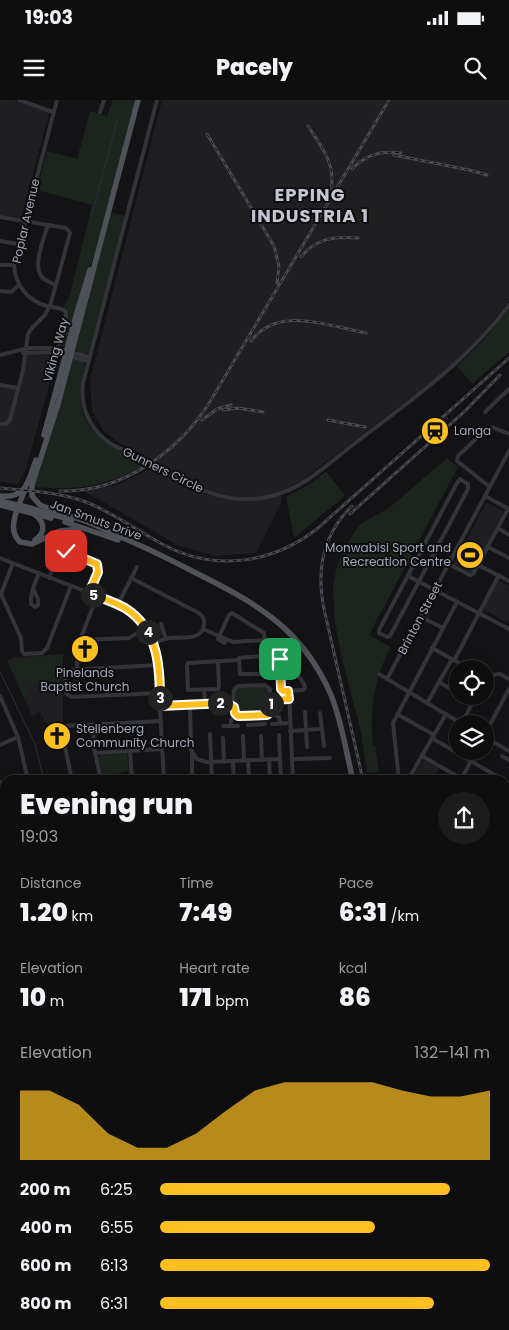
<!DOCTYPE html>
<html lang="en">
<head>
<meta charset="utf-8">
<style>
	:root { --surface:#0e0e0f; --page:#1c1c1d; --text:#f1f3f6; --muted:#9b9c9e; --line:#2e2e2f; --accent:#fec021 }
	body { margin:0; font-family:Poppins,sans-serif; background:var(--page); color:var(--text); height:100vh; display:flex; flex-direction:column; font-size:19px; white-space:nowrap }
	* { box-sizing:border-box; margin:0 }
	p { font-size:16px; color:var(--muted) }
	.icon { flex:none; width:28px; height:28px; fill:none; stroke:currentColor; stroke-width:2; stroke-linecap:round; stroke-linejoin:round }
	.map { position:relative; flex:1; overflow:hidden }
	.panel { position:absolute; left:0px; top:675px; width:510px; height:555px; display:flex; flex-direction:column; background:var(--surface); border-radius:15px 15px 0 0; box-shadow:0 2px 12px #0003,0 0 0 1px var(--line) }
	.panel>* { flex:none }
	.tools { position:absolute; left:449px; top:560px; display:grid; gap:10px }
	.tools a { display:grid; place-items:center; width:45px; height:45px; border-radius:50%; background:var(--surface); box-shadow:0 2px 12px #0003,0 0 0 1px var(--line); font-size:25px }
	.pin { position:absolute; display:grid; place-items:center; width:42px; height:42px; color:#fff; margin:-21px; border-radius:10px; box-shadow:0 2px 8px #0006 }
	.km { position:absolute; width:25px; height:25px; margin:-12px; border-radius:50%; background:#222; color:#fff; font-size:14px; line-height:25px; text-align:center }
	.round { display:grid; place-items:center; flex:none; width:52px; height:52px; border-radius:26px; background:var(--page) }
	.summary { display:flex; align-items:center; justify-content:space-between; height:85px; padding:0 20px }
	h1 { font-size:28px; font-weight:800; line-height:38px }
	.figures { display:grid; grid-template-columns:repeat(3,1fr); gap:8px; height:85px; padding:5px 20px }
	.figures div { display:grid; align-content:center }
	.figures b { font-size:25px; font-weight:800 }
	.figures small { font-size:14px; font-weight:400 }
	.figures p { font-size:14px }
	.chart { height:140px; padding:10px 20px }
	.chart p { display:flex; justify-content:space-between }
	.chart svg { width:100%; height:90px; margin-top:5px; fill:var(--accent); opacity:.7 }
	ul { padding:0 20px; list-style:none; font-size:16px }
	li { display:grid; grid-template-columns:80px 60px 1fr; align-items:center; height:38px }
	li i { height:12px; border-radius:6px; background:var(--accent) }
	.status { display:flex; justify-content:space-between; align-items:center; height:35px; padding:0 25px; background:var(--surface); direction:ltr }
	.status svg { height:14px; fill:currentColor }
	header { display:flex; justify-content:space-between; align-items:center; height:65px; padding:0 20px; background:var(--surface); font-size:22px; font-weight:800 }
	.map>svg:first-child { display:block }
	.built { fill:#1f1e21 }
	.green { fill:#1c241e }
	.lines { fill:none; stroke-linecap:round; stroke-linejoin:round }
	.stream { stroke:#283039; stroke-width:1 }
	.minor { stroke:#33343a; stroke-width:4 }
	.major { stroke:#4f5159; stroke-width:5.5 }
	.highway { stroke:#5f616b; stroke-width:7 }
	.rail-casing { stroke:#484a51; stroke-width:3 }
	.rail { stroke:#0e0d0f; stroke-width:1; stroke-dasharray:4; stroke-linecap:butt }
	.route-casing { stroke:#fff; stroke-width:10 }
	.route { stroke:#fec021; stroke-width:6 }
	.labels { text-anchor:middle; stroke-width:4; stroke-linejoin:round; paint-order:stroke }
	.street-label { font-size:12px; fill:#a3a8b6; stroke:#0e0d0f }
	.poi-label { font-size:12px; fill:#a3a8b6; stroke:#0e0d0f; text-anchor:start }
	.district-label { font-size:18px; font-weight:bold; letter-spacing:1px; fill:#c4c7d2; stroke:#0e0d0f }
</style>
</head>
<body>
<div class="status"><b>19:03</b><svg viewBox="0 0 49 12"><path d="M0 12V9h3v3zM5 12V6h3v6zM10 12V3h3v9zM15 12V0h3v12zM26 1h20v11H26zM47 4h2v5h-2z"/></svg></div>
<header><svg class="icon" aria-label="menu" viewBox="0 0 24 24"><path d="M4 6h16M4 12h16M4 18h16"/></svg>Pacely<svg class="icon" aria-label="search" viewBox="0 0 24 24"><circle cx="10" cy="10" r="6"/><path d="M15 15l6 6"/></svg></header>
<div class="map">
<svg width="509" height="1230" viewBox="0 0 509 1230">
	<rect width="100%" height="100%" fill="#131214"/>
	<g class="built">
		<polygon points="0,0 13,0 49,13 21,118 0,115"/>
		<polygon points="162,0 509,0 509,201 475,243 440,275 304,379 282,391 281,403 256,453 215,456 177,445 107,404 84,392 119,384 147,370 156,361 119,343 103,330 92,311 90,280"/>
		<polygon points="24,253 58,253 26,368 18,384 0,382 0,285 18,288 23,270"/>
		<polygon points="486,403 488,403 503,411 503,413 485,448 467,439"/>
		<polygon points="498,480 509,486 509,520 508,523 483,509"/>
		<polygon points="63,554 63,622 46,623 40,612 32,616 7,561 14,557"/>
		<polygon points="425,660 439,668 433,680 411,680 422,661"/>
		<polygon points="5,809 5,862 0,864 0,811"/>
		<polygon points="505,883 509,885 509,1053 505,1059"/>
	</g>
	<g class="green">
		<path d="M113 0H136L96 149 83 187 66 246H60C63 236 73 216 63 208L69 197 92 105 37 90 47 51 77 59 90 11 107 16Z"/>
		<polygon points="110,112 125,116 89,252 84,255 75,252 75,250"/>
		<polygon points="509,209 509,252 472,284 457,266 482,242"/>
		<path d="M73 259 83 261 85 264C70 325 95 339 144 363L142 364V367C105 386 77 391 36 387L34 384 71 261Z"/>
		<path d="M447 358 458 367 369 535 391 547C375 575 369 612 373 646H375L379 672 367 673 361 632 341 555 334 516 333 484 338 463 347 444 360 424 389 408Z"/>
		<polygon points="326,371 345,396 294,438 286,397 310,384"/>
		<polygon points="467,439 485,448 477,462 475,462 475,466 472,472 470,473 461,467 455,465 454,463"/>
		<polygon points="60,555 62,557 62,582 25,583 30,595 24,598 10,565 18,559"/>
		<path d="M264 585 269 589 270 609 267 614 240 615 237 614C234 606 232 595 236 587Z"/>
		<polygon points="127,653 129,671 103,677 98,658 100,655"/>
		<polygon points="505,732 509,734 509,836 505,834"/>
		<polygon points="5,1099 5,1167 0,1152 0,1101"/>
	</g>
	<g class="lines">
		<g class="stream">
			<polyline points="92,115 117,20"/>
			<polyline points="0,572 35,644 44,680"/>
			<polyline points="324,1225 325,1230"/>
		</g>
		<g class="minor">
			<polyline points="19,0 53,12"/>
			<path d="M57 0 14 165C15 185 28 201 47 206 54 208 61 207 66 212V217L59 244"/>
			<path d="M157 0 83 283C80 308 90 330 111 344L205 391C228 400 252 402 275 395 305 387 330 362 354 344 410 301 467 262 509 205"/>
			<polyline points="100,12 104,0"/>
			<polyline points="0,117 66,128 70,133 51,203 45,215 32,228 28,234 23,270 10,320 6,324 0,324"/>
			<path d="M48 125C44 138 32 166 42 177 45 181 51 183 56 185"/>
			<polyline points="0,141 18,144"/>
			<polyline points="0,165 14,165"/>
			<polyline points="0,191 11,192 19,185"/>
			<polyline points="23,253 53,252 88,261"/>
			<polyline points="0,255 28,248 53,248 89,257"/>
			<polyline points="0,285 18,288"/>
			<polyline points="485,312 509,289"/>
			<polyline points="477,338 492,327 509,334"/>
			<polyline points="475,340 458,356 457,361 490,387"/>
			<polygon points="460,379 468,384 468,389 390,536 387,537 379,533 379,530 457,383"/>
			<polyline points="485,396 509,409"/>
			<polyline points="498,428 509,435"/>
			<polyline points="488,447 509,458"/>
			<path d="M0 458 118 504C139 516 151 532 157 555L164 680"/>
			<polyline points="13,463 1,494 21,538 22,551 24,554 42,553 47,548 71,486"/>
			<polyline points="449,464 470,475 473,474 508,409"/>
			<polyline points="478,465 509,481"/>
			<polyline points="408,476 509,529"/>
			<polyline points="49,478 58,456 63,451 94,462 98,469 89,493"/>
			<path d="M131 478 197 512C202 515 205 518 204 525 203 541 180 537 169 538 164 539 159 541 154 543"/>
			<path d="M33 488 38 499V505L35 507 31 504C30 493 35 483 39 473"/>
			<polyline points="118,504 137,467"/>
			<polyline points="421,517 443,528"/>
			<polyline points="161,524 166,539"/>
			<polyline points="203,529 233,542 265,540 276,541"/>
			<polyline points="80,540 129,538 146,528"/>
			<polyline points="227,540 224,543 218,539 229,515 232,513 264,533 265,540"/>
			<polyline points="432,548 470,569"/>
			<polygon points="261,556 263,559 263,574 240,574 239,558"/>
			<polygon points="283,556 289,562 304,584 305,588 303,590 284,591 282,590 279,561"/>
			<polyline points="218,562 219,587 218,589 188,590 187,566 188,563 238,560"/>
			<polyline points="158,565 68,570 65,573 66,593 71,597 160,593"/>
			<polyline points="77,569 77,548 97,496"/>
			<polyline points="379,574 462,624"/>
			<polyline points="485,576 500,574 509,579"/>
			<polyline points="387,579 509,351"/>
			<polyline points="439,582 451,589 453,588 458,580"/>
			<polyline points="204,591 205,604"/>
			<polyline points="289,591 293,680"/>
			<polyline points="0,596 18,637 28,680"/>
			<polyline points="271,600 289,599"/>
			<polyline points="427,603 451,561 455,559 499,475"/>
			<polyline points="190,605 191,650 197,659 206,662 280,659"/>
			<polyline points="160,606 229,603 233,600 234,590 238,586 265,585 270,589 271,611 267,615 238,616 235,613 233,607 226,603"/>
			<polyline points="305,612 307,647"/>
			<polyline points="270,613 279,617 280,623"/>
			<polyline points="320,613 324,646"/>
			<polyline points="397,614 434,635"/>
			<polyline points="462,623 476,596"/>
			<polyline points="272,624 287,623"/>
			<polyline points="93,625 94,648 101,680"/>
			<polyline points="248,625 265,624"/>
			<polyline points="223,626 238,626"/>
			<polyline points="231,626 231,620 237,615"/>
			<polyline points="290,631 321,629"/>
			<polyline points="210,634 212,680"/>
			<polyline points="485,634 509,589"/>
			<polyline points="279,635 281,680"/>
			<polyline points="243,636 244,660"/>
			<polyline points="261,636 262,660"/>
			<polyline points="485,637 509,651"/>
			<polyline points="223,638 224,662"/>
			<polyline points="432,638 503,680"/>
			<polyline points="0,645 18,637"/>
			<polyline points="130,651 132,680"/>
			<polyline points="95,653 162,649"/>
			<polyline points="192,653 192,680"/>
			<polyline points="422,656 464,680"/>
			<polyline points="502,656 509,660"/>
			<polyline points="269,659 270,680"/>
			<polyline points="292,659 330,658"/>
			<polyline points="248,660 249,680"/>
			<polyline points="233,661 234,680"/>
			<polyline points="293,678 332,676"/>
			<polyline points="72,680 62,632 64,626 161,621"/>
			<polyline points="399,680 393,623 457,502"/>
			<polyline points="408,680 446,614"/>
			<polyline points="461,680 476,651"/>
			<polyline points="0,682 0,688"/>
			<polyline points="505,704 509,707"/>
			<polyline points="0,716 5,717"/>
			<polyline points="505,728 509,731"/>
			<polyline points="0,741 5,739"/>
			<polyline points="0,804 5,802"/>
			<polyline points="0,808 5,806"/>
			<polyline points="0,867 5,865"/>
			<polyline points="0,963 5,974"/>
			<polyline points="0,1021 5,1019"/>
			<polyline points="0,1082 5,1080"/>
			<polyline points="505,1163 509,1166"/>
			<polyline points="505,1207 509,1210"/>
			<polyline points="0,1214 5,1213"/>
			<polyline points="90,1225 91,1230"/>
			<polyline points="97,1225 98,1230"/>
			<polyline points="169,1225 171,1230"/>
			<polyline points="201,1225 202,1230"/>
			<polyline points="262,1225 262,1230"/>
			<polyline points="299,1225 301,1230"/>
			<polyline points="463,1225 470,1230"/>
			<polyline points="499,1225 507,1230"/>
			<polyline points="0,1228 1,1230"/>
			<polyline points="135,1230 138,1225"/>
			<polyline points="215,1230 217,1225"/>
		</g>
		<g class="major">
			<polyline points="44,335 76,216 90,170"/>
			<path d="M25 389C20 405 5 428 20 442L32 444 60 431 80 429"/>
			<path d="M0 396C27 399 28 381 36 360"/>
			<polyline points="0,401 26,407 72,420"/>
			<polyline points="0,405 51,418"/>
			<path d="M34 414C44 421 47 432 35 440"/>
			<polyline points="65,422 118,440"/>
			<path d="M116 435C143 446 169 459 196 473 256 503 303 529 331 595 342 622 346 652 353 680"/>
			<polyline points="118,436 93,424 40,405 32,396 32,385 58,304 138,0"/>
			<polyline points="0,955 5,966"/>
			<polyline points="505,1115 509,1117"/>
			<polyline points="93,1225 95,1230"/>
		</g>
		<g class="highway">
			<polyline points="505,1068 509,1065"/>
			<polyline points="505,1080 509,1073"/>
			<polyline points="505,1088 509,1081"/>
			<polyline points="505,1099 509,1092"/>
			<polyline points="505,1109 509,1102"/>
			<polyline points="508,1120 509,1122"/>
			<polyline points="505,1146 509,1143"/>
			<polyline points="427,1230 430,1225"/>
			<polyline points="434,1230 437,1225"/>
		</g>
		<defs>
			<g id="rail">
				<path d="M308 26C322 47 338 67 330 94"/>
				<polyline points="207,34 274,146 279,166 277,183"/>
				<polyline points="394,55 469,70 487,75"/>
				<path d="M352 69C365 55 382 50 401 53"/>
				<path d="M301 157C316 138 335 136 358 138"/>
				<path d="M251 241C278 205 329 226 366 233"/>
				<polyline points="223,310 238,308 263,312"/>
				<polyline points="202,320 217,309 231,305"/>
				<polyline points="328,320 365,327"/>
				<path d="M0 388C29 391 59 392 86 402 114 413 139 432 166 446 217 472 274 463 318 428L509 258"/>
				<path d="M60 391C122 393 180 351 211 300L389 0"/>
				<path d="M352 406C323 434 316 470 324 509L363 680"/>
				<polyline points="350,414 465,311 500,275"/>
				<polyline points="398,1230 399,1225"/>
			</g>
		</defs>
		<use href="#rail" class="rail-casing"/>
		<use href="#rail" class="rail"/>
	</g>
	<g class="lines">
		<defs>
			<path id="route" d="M66 451 97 464 98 472 89 493C101 498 114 502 125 508 160 530 160 570 160 606L226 603 234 607 235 613 238 616 267 615 271 611V600L289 599 288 591H283L281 589 280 559"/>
		</defs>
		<use href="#route" class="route-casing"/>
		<use href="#route" class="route"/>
	</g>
	<defs>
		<symbol id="station-disc" viewBox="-11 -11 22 22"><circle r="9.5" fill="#fec021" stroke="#0e0d0f"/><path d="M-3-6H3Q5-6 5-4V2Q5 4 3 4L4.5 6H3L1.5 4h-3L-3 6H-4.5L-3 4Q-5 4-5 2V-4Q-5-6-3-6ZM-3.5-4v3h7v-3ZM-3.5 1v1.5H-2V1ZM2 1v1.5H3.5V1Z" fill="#111"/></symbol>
		<symbol id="stadium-disc" viewBox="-11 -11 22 22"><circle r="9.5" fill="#fec021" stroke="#0e0d0f"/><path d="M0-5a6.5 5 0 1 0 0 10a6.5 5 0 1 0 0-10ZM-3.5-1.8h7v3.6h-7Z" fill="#111"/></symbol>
		<symbol id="church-disc" viewBox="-11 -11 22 22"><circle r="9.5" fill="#fec021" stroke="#0e0d0f"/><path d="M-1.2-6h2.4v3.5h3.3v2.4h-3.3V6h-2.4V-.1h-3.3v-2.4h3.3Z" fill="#111"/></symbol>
	</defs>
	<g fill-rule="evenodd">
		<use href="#station-disc" x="419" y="315" width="32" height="32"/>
		<use href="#stadium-disc" x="454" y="439" width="32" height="32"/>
		<use href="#church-disc" x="69" y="533" width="32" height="32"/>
		<use href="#church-disc" x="41" y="620" width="32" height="32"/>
	</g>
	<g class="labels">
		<g class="street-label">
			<text transform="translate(26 121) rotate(-77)" y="4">Poplar Avenue</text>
			<text transform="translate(56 250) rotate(-75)" y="4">Viking Way</text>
			<text transform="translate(163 370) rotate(26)" y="4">Gunners Circle</text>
			<text transform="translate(96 420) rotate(20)" y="4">Jan Smuts Drive</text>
			<text transform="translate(420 518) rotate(-62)" y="4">Brinton Street</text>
		</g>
		<g class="poi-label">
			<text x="454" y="335">Langa</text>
			<text x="451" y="452" text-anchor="end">Monwabisi Sport and<tspan x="451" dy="14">Recreation Centre</tspan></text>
			<text x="85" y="577" text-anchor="middle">Pinelands<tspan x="85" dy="14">Baptist Church</tspan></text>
			<text x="76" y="633">Stellenberg<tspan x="76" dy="14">Community Church</tspan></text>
		</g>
		<g class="district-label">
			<text x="310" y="101">EPPING<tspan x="310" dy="21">INDUSTRIA 1</tspan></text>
		</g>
	</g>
</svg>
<div class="tools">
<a><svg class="icon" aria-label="locate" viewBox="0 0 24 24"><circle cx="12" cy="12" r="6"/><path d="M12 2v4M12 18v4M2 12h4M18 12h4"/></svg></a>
<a><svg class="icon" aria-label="layers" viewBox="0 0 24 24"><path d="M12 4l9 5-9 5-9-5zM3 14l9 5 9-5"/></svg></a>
</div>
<div class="pin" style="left:280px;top:559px;background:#1e9e55"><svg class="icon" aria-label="arrive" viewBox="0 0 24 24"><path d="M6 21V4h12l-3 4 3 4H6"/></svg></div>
<div class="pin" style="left:66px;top:451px;background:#d93025"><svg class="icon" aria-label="check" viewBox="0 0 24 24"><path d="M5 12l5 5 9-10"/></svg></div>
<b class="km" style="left:271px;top:604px">1</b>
<b class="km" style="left:220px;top:603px">2</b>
<b class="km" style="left:160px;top:598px">3</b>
<b class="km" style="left:148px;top:532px">4</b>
<b class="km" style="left:93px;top:495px">5</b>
<section class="panel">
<div class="summary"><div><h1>Evening run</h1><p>19:03</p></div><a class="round"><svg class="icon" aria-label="share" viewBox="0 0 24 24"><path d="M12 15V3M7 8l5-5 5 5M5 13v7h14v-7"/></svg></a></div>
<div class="figures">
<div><p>Distance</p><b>1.20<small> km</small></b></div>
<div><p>Time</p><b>7:49</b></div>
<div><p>Pace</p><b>6:31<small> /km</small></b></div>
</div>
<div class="figures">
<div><p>Elevation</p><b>10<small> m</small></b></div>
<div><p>Heart rate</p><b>171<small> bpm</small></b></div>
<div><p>kcal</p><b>86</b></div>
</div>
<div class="chart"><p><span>Elevation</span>132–141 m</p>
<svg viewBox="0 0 160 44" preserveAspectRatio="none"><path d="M0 44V10L10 10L20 17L30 31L40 38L50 38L60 31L70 20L80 10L90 6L100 6L110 6L120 6L130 10L140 13L150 13L160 10V44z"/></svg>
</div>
<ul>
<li><b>200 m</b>6:25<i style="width:88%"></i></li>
<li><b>400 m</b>6:55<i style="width:65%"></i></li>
<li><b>600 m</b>6:13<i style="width:100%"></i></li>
<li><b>800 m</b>6:31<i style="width:83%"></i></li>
</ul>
</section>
</div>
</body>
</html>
